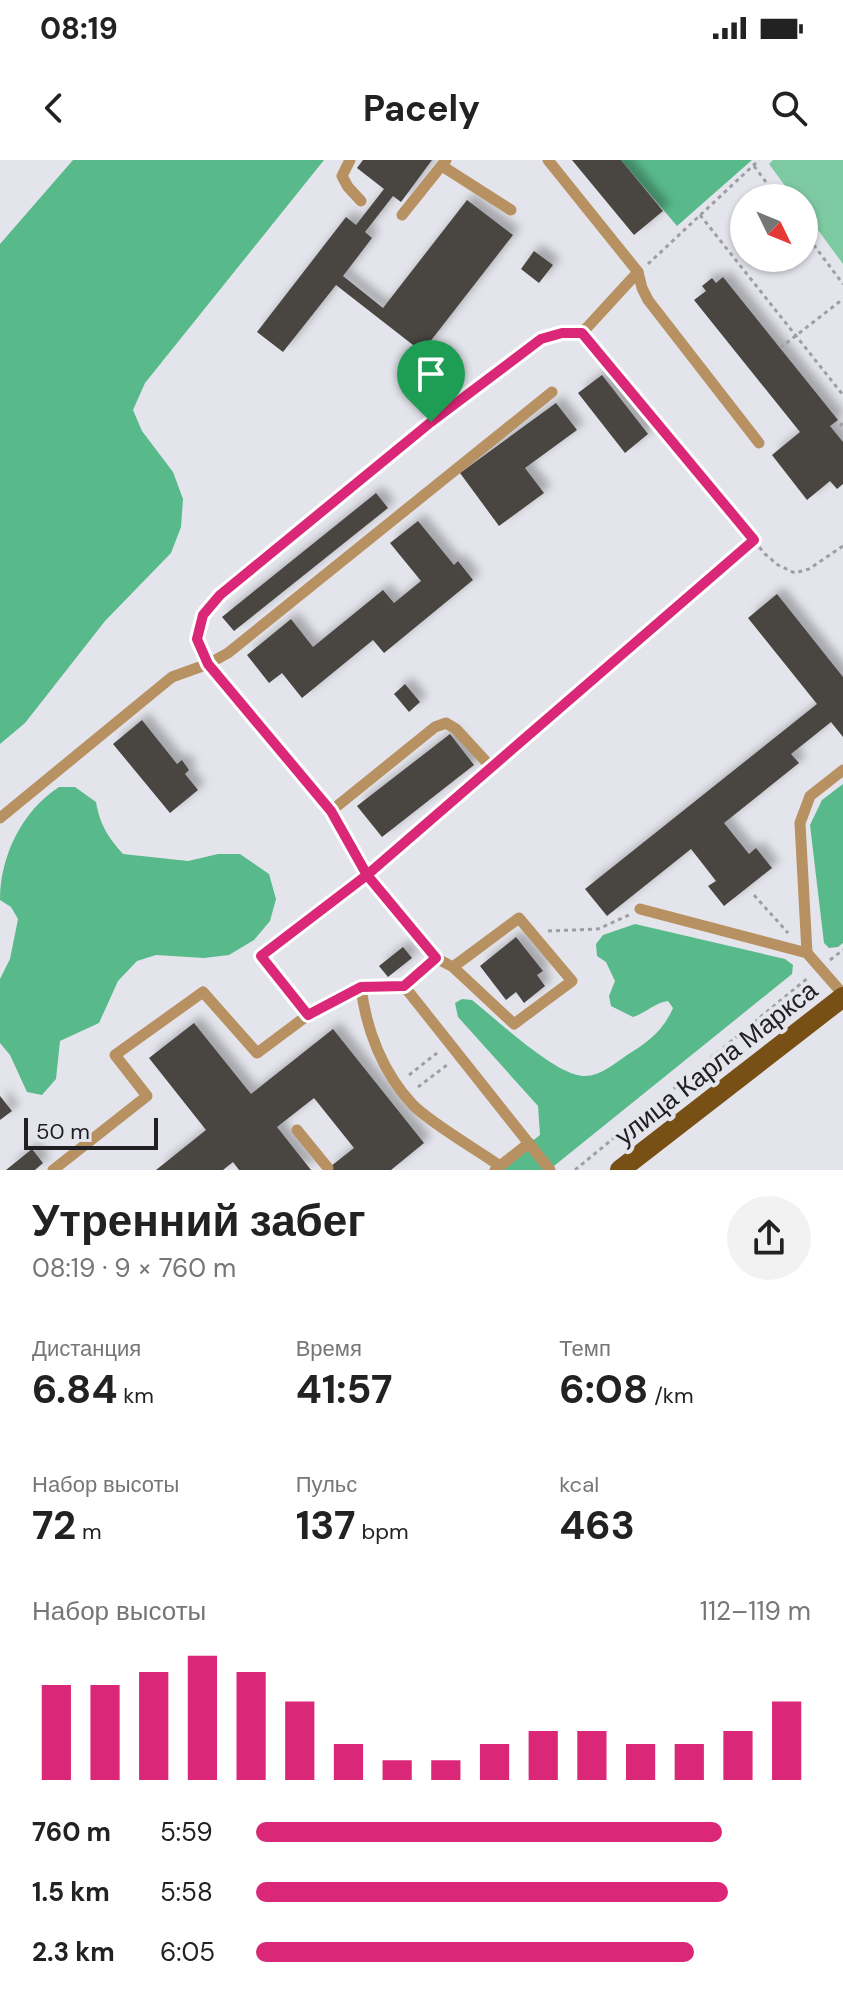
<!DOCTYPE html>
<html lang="ru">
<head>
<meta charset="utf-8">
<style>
	:root { --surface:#fff; --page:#f2f2f2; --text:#222; --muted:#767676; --accent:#db2777 }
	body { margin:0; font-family:"DM Sans",sans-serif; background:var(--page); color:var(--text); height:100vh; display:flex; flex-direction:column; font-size:30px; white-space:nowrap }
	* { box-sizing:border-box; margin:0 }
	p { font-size:26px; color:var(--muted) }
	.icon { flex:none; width:44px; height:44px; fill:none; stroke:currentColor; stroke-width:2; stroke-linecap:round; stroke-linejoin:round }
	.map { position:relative; height:1010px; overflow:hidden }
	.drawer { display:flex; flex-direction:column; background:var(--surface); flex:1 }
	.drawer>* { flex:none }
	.needle { width:52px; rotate:133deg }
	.fabs { position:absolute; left:730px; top:24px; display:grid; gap:16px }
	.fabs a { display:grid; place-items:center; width:88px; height:88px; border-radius:50%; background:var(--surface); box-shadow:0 2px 6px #0004; font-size:40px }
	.scale { position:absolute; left:24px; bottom:20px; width:134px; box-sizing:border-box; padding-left:8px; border:4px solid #202023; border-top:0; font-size:22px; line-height:28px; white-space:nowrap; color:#202023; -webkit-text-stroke:6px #e4e5ec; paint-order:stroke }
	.pin { position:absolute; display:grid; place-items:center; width:68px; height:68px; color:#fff; margin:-82px -34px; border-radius:50% 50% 50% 0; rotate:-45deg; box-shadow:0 0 8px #0007 }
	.pin .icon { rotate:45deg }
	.round { display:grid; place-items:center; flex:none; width:84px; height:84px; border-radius:42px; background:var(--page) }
	.summary { display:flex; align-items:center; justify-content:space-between; height:136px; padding:0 32px }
	h1 { font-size:44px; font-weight:700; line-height:60px }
	.stats { display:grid; grid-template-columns:repeat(3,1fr); gap:12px; height:136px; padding:8px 32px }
	.stats div { display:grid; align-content:center }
	.stats b { font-size:40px; font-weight:700 }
	.stats small { font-size:22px; font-weight:400 }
	.stats p { font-size:22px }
	.chart { height:224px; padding:16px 32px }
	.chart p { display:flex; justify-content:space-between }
	.chart svg { width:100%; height:144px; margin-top:8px; stroke:var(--accent); stroke-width:6 }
	ul { padding:0 32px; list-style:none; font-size:26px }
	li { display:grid; grid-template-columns:128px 96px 1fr; align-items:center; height:60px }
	li i { height:20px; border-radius:10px; background:var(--accent) }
	.status { display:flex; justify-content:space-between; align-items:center; height:56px; padding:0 40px; background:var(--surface); direction:ltr }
	.status svg { height:22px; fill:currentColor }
	header { display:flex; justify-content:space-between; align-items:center; height:104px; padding:0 32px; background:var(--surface); font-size:36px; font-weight:700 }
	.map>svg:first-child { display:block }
	.green { fill:#7dc9a2 }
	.forest { fill:#58b98b }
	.building { fill:#484541; filter:url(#shadow) }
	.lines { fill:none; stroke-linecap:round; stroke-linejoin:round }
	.path { stroke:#9e9ea4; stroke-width:3; stroke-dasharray:4 4; stroke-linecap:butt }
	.lane { stroke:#b79162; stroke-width:11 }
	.primary { stroke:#785016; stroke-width:20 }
	.route-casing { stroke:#fff; stroke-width:16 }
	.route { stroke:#db2777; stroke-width:10 }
	.labels { text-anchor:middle; stroke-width:8; stroke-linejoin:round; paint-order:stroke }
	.street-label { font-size:26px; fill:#202023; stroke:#e4e5ec }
</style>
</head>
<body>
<div class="status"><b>08:19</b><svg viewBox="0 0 49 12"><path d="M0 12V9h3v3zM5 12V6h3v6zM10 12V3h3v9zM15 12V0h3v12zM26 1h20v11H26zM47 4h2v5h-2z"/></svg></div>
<header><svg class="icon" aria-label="back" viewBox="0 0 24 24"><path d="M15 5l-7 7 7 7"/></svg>Pacely<svg class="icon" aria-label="search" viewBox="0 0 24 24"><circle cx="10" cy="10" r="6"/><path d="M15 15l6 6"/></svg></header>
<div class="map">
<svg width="843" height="1010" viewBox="0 0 843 1010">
	<defs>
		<filter id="shadow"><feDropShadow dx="7" dy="-7" stdDeviation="4" flood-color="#0004"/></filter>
	</defs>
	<rect width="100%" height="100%" fill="#e4e5ec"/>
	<polygon class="green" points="773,0 843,0 843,104 804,51 804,38 794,38 769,4"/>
	<g class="forest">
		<polygon points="73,0 324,0 145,223 133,250 142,271 173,312 183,339 181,367 171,393 105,461 25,563 0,584 0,84"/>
		<polygon points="621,0 752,0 677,66"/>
		<polygon points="843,624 843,783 838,787 829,788 824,783 810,665 822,640"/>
		<path d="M59 627H75L96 642C100 665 108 677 123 694L188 701 218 694H240L269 714 276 739 270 761 254 780 229 795 204 798 156 795 137 801 118 821 99 863 60 881 56 919 42 935 27 932 10 895 0 883V819L10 799 18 759 11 747 0 740C0 696 22 651 59 627Z"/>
		<path d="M635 764 785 799 793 805 792 814 549 1010H495L540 975 538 946 458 857 455 843 462 839 472 840C496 859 554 914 583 916 599 917 614 904 627 895 647 883 663 871 673 848L668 841C654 843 646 853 633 857L611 846 609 836 615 821 606 802 597 796 596 784 603 775Z"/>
	</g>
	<g class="building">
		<polygon points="363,0 432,0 401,42 393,36 365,72 372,78 343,116 383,148 467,40 513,75 422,192 336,125 283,192 257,172 346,57 356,65 384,29 357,8"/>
		<polygon points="572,0 621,0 663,51 634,75"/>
		<polygon points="534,91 553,105 539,123 521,109"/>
		<polygon points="723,117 838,260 830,266 843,282 843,324 837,329 830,321 807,340 772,295 800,272 694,140 706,131 702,126 712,118 716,123"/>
		<polygon points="602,215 648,274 625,293 578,233"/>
		<polygon points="556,243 577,270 525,308 544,333 499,366 460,313"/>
		<polygon points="376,333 388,348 234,471 222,457"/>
		<polygon points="418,361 454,405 458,401 473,420 384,493 373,480 302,538 282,513 269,523 247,495 291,459 313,487 383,430 394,443 421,421 390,383"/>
		<polygon points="777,434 843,517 843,577 831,562 791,594 799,603 724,663 749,694 756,688 772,708 724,746 708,726 716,721 691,689 607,756 585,729 817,544 748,458"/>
		<polygon points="405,524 420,542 409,552 394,534"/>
		<polygon points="142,560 177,604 182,600 189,610 185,614 198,630 170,653 113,584"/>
		<polygon points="450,574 474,605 382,677 357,646"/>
		<polygon points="516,777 543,811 537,815 545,826 524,843 516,832 506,840 480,806"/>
		<polygon points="403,787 412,798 388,817 379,806"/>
		<polygon points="194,863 251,934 333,869 424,983 391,1010 326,1010 354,988 314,938 277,967 311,1010 239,1010 233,1002 223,1010 156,1010 206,970 149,898"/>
		<polygon points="0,936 12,951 0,960"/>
		<polygon points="32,989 43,1003 35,1010 6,1010"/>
	</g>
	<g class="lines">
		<g class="path">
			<polyline points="754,6 778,38"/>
			<polyline points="700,55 843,235"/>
			<polyline points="804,72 843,124"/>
			<polyline points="648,104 759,0"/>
			<polyline points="591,184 765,394 778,405 795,413 809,409 843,386"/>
			<polyline points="780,188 843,139"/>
			<polyline points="840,266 843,263"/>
			<path d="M202 492C192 468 204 453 220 435L492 213 541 179 568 173"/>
			<polyline points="504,598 754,380"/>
			<polyline points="754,735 788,773"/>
			<polyline points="548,771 598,769 629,755"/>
			<polyline points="830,800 843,790"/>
			<polyline points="409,915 437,893"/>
			<polyline points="418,927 447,905"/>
			<polyline points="575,1010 809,817"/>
		</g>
		<g class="lane">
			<polyline points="350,0 342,16 348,27 361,41"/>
			<polyline points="548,0 638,112 642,128 648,140 759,283"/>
			<polyline points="442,6 511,50"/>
			<polyline points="402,55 446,0"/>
			<polyline points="582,173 638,112"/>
			<polyline points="208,504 228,493 552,232"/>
			<polyline points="0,658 172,517 208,504 331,651"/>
			<polyline points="640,749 807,793 843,834"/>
			<polyline points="807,793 800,663 810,636 843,610"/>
			<polyline points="404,826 436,798"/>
			<path d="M361 827C366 870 383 913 413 945 432 964 476 989 500 1006"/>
			<polyline points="308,855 261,796 367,715 492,608 456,569 446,563 435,567 331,651 367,715 436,798 453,807 514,864 572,821 519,758 453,807"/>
			<polyline points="297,970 328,1008"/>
			<polyline points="53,1010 147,936 115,895 203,832 257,893 308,855 361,827 404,826 550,1010"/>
			<polyline points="495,1010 529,983"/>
		</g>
		<polyline class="primary" points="620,1010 843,837"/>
	</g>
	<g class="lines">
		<defs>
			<polyline id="route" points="431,262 220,435 203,455 197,479 208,504 331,651 367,715 261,796 308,855 361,827 404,826 436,798 367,715 754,380 582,173 562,173 541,179 431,262"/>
		</defs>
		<use href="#route" class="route-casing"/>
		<use href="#route" class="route"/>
	</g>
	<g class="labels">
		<g class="street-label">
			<text transform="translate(716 903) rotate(-38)" y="9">улица Карла Маркса</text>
		</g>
	</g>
</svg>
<div class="fabs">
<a><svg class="needle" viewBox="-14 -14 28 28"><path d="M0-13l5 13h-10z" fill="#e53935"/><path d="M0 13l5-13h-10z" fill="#767676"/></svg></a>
</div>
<div class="scale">50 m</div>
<div class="pin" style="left:431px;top:262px;background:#1e9e55"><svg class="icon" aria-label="arrive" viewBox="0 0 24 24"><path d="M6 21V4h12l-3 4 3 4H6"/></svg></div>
</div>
<section class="drawer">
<div class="summary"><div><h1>Утренний забег</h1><p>08:19 · 9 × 760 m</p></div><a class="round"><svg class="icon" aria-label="share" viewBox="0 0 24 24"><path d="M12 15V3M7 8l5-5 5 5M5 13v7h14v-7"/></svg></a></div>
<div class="stats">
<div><p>Дистанция</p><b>6.84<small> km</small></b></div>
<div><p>Время</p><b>41:57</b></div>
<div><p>Темп</p><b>6:08<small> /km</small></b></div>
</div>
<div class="stats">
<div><p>Набор высоты</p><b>72<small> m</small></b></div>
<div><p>Пульс</p><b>137<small> bpm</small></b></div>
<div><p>kcal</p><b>463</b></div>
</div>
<div class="chart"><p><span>Набор высоты</span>112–119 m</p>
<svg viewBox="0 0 160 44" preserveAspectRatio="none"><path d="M5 44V15M15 44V15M25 44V11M35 44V6M45 44V11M55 44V20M65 44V33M75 44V38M85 44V38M95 44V33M105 44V29M115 44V29M125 44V33M135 44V33M145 44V29M155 44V20"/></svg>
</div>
<ul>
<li><b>760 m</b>5:59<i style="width:84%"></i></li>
<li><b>1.5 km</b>5:58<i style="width:85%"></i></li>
<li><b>2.3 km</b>6:05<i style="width:79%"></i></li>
</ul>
</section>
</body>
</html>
